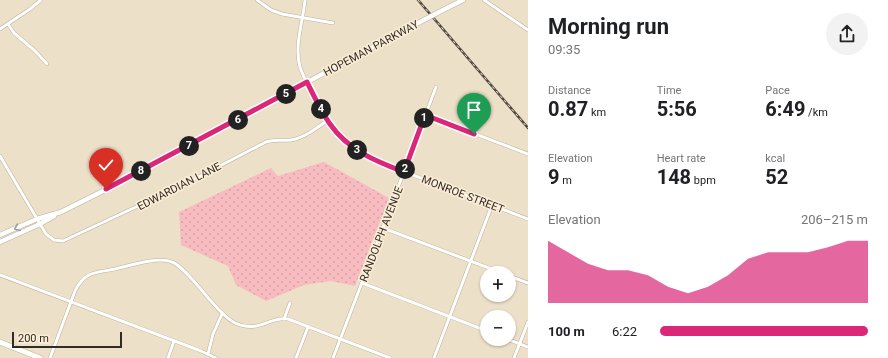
<!DOCTYPE html>
<html lang="en">
<head>
<meta charset="utf-8">
<style>
	:root { --surface:#fff; --page:#f2f2f2; --text:#202124; --muted:#757577; --accent:#db2777 }
	body { margin:0; font-family:Roboto,sans-serif; background:var(--page); color:var(--text); height:100vh; display:flex; flex-direction:column; font-size:15px; white-space:nowrap }
	* { box-sizing:border-box; margin:0 }
	p { font-size:13px; color:var(--muted) }
	.icon { flex:none; width:22px; height:22px; fill:none; stroke:currentColor; stroke-width:2; stroke-linecap:round; stroke-linejoin:round }
	.map { position:relative; flex:1; overflow:hidden }
	.sheet { display:flex; flex-direction:column; background:var(--surface); width:360px }
	.sheet>* { flex:none }
	.fabs { position:absolute; left:480px; top:266px; display:grid; gap:8px }
	.fabs a { display:grid; place-items:center; width:36px; height:36px; border-radius:50%; background:var(--surface); box-shadow:0 1px 3px #0004; font-size:20px }
	.scale { position:absolute; left:12px; bottom:10px; width:110px; box-sizing:border-box; padding-left:4px; border:2px solid #302b23; border-top:0; font-size:11px; line-height:14px; white-space:nowrap; color:#302b23; -webkit-text-stroke:3px #fbedd6; paint-order:stroke }
	.pin { position:absolute; display:grid; place-items:center; width:34px; height:34px; color:#fff; margin:-41px -17px; border-radius:50% 50% 50% 0; rotate:-45deg; box-shadow:0 0 4px #0007 }
	.pin .icon { rotate:45deg }
	.km { position:absolute; width:20px; height:20px; margin:-10px; border-radius:50%; background:#222; color:#fff; font-size:11px; line-height:20px; text-align:center }
	.round { display:grid; place-items:center; flex:none; width:42px; height:42px; border-radius:21px; background:var(--page) }
	.overview { display:flex; align-items:center; justify-content:space-between; height:68px; padding:0 20px }
	h1 { font-size:22px; font-weight:700; line-height:30px }
	.figures { display:grid; grid-template-columns:repeat(3,1fr); gap:6px; height:68px; padding:4px 20px }
	.figures div { display:grid; align-content:center }
	.figures b { font-size:20px; font-weight:700 }
	.figures small { font-size:11px; font-weight:400 }
	.figures p { font-size:11px }
	.chart { height:112px; padding:8px 20px }
	.chart p { display:flex; justify-content:space-between }
	.chart svg { width:100%; height:72px; margin-top:4px; fill:var(--accent); opacity:.7 }
	ul { padding:0 20px; list-style:none; font-size:13px }
	li { display:grid; grid-template-columns:64px 48px 1fr; align-items:center; height:30px }
	li i { height:10px; border-radius:5px; background:var(--accent) }
	main { display:flex; flex:1; min-height:0 }
	.map>svg:first-child { display:block }
	.park { fill:url(#park-dots) }
	.lines { fill:none; stroke-linecap:round; stroke-linejoin:round }
	.minor-casing { stroke:#bdb09b; stroke-width:4 }
	.secondary-casing { stroke:#bdb09b; stroke-width:5.5 }
	.primary-casing { stroke:#bdb09b; stroke-width:6 }
	.minor { stroke:#fff; stroke-width:3 }
	.secondary { stroke:#fff; stroke-width:4.5 }
	.primary { stroke:#fff; stroke-width:5 }
	.rail-casing { stroke:#4d473d; stroke-width:2.5 }
	.rail { stroke:#fbedd6; stroke-width:1; stroke-dasharray:3; stroke-linecap:butt }
	.secondary-bridge-casing { stroke:#bdb09b; stroke-width:5.5; stroke-linecap:butt }
	.secondary-bridge { stroke:#fff; stroke-width:4.5 }
	.oneway { stroke:#a2a09c }
	.route-casing { stroke:#fff; stroke-width:8 }
	.route { stroke:#db2777; stroke-width:5 }
	.labels { text-anchor:middle; stroke-width:3; stroke-linejoin:round; paint-order:stroke }
	.street-label { font-size:11px; fill:#302b23; stroke:#fbedd6 }
</style>
</head>
<body>
<main>
<div class="map">
<svg width="528" height="358" viewBox="0 0 528 358">
	<defs>
		<pattern id="park-dots" width="8" height="8" patternUnits="userSpaceOnUse"><rect width="8" height="8" fill="#f8bbbf"/><path d="M2 2h.1M6 6h.1" fill="none" stroke="#d5a1a4" stroke-width="1.8" stroke-linecap="round"/></pattern>
	</defs>
	<rect width="100%" height="100%" fill="#ede0c9"/>
	<polygon class="park" points="324,162 389,198 355,286 331,281 304,285 266,301 236,285 228,266 181,245 179,212 271,168 278,176"/>
	<g class="lines">
		<defs>
			<g id="minor">
				<polyline points="257,0 271,10 282,14 333,23"/>
				<path d="M305 0C303 22 294 45 300 67 303 77 309 86 314 95 329 125 341 142 371 159L528 219"/>
				<polyline points="484,0 528,30"/>
				<polyline points="8,24 14,33 35,51 47,64"/>
				<polyline points="0,29 30,9 41,0"/>
				<polyline points="425,115 528,154"/>
				<path d="M0 156 46 234 54 240 63 241 183 185 266 142C275 139 282 141 291 140 304 138 317 128 328 120"/>
				<polyline points="383,228 502,273"/>
				<polyline points="0,275 201,351 216,358"/>
				<polyline points="509,276 528,283"/>
				<polyline points="362,283 487,331"/>
				<polyline points="284,319 290,303"/>
				<polyline points="507,339 528,347"/>
				<polyline points="208,354 213,334 222,314"/>
				<path d="M50 358 75 291C85 271 95 273 115 269 129 266 159 256 172 262 183 266 201 290 210 300 218 309 225 318 235 323 259 334 269 316 288 319L390 358"/>
				<polyline points="168,358 174,341"/>
				<polyline points="296,358 308,327"/>
				<polyline points="333,358 366,272 436,87"/>
				<polyline points="434,358 492,205"/>
				<polyline points="514,358 528,322"/>
			</g>
			<g id="secondary">
				<polyline points="443,10 463,0"/>
				<polyline points="0,235 37,219 61,212 101,192 420,22"/>
				<polyline points="0,242 40,224 54,216"/>
			</g>
			<polyline id="primary" points="0,342 40,358"/>
		</defs>
		<use href="#minor" class="minor-casing"/>
		<use href="#secondary" class="secondary-casing"/>
		<use href="#primary" class="primary-casing"/>
		<use href="#minor" class="minor"/>
		<use href="#secondary" class="secondary"/>
		<use href="#primary" class="primary"/>
		<defs>
			<polyline id="rail" points="418,0 528,128"/>
		</defs>
		<use href="#rail" class="rail-casing"/>
		<use href="#rail" class="rail"/>
		<defs>
			<polyline id="secondary-bridge" points="420,22 443,10"/>
		</defs>
		<use href="#secondary-bridge" class="secondary-bridge-casing"/>
		<use href="#secondary-bridge" class="secondary-bridge"/>
	</g>
	<defs><path id="oneway-chevron" d="M-2-3.5L2.5 0L-2 3.5" fill="none" stroke-width="1.6" stroke-linecap="round" stroke-linejoin="round"/></defs>
	<use class="oneway" href="#oneway-chevron" transform="translate(17 228) rotate(157)"/>
	<g class="lines">
		<defs>
			<path id="route" d="M106 189 307 82C314 96 321 111 330 124 348 150 375 161 404 172L425 115 474 134"/>
		</defs>
		<use href="#route" class="route-casing"/>
		<use href="#route" class="route"/>
	</g>
	<g class="labels">
		<g class="street-label">
			<text transform="translate(371 48) rotate(-28)" y="4">HOPEMAN PARKWAY</text>
			<text transform="translate(179 186) rotate(-27)" y="4">EDWARDIAN LANE</text>
			<text transform="translate(463 194) rotate(21)" y="4">MONROE STREET</text>
			<text transform="translate(381 234) rotate(-69)" y="4">RANDOLPH AVENUE</text>
		</g>
	</g>
</svg>
<div class="fabs">
<a>+</a>
<a>−</a>
</div>
<div class="scale">200 m</div>
<div class="pin" style="left:474px;top:134px;background:#1e9e55"><svg class="icon" aria-label="arrive" viewBox="0 0 24 24"><path d="M6 21V4h12l-3 4 3 4H6"/></svg></div>
<div class="pin" style="left:106px;top:189px;background:#d93025"><svg class="icon" aria-label="check" viewBox="0 0 24 24"><path d="M5 12l5 5 9-10"/></svg></div>
<b class="km" style="left:424px;top:118px">1</b>
<b class="km" style="left:405px;top:169px">2</b>
<b class="km" style="left:357px;top:150px">3</b>
<b class="km" style="left:321px;top:109px">4</b>
<b class="km" style="left:286px;top:94px">5</b>
<b class="km" style="left:238px;top:120px">6</b>
<b class="km" style="left:189px;top:146px">7</b>
<b class="km" style="left:141px;top:171px">8</b>
</div>
<section class="sheet">
<div class="overview"><div><h1>Morning run</h1><p>09:35</p></div><a class="round"><svg class="icon" aria-label="share" viewBox="0 0 24 24"><path d="M12 15V3M7 8l5-5 5 5M5 13v7h14v-7"/></svg></a></div>
<div class="figures">
<div><p>Distance</p><b>0.87<small> km</small></b></div>
<div><p>Time</p><b>5:56</b></div>
<div><p>Pace</p><b>6:49<small> /km</small></b></div>
</div>
<div class="figures">
<div><p>Elevation</p><b>9<small> m</small></b></div>
<div><p>Heart rate</p><b>148<small> bpm</small></b></div>
<div><p>kcal</p><b>52</b></div>
</div>
<div class="chart"><p><span>Elevation</span>206–215 m</p>
<svg viewBox="0 0 160 44" preserveAspectRatio="none"><path d="M0 44V6L10 13L20 20L30 24L40 24L50 27L60 34L70 38L80 34L90 27L100 17L110 13L120 13L130 13L140 10L150 6L160 6V44z"/></svg>
</div>
<ul>
<li><b>100 m</b>6:22<i style="width:100%"></i></li>
</ul>
</section>
</main>
</body>
</html>
